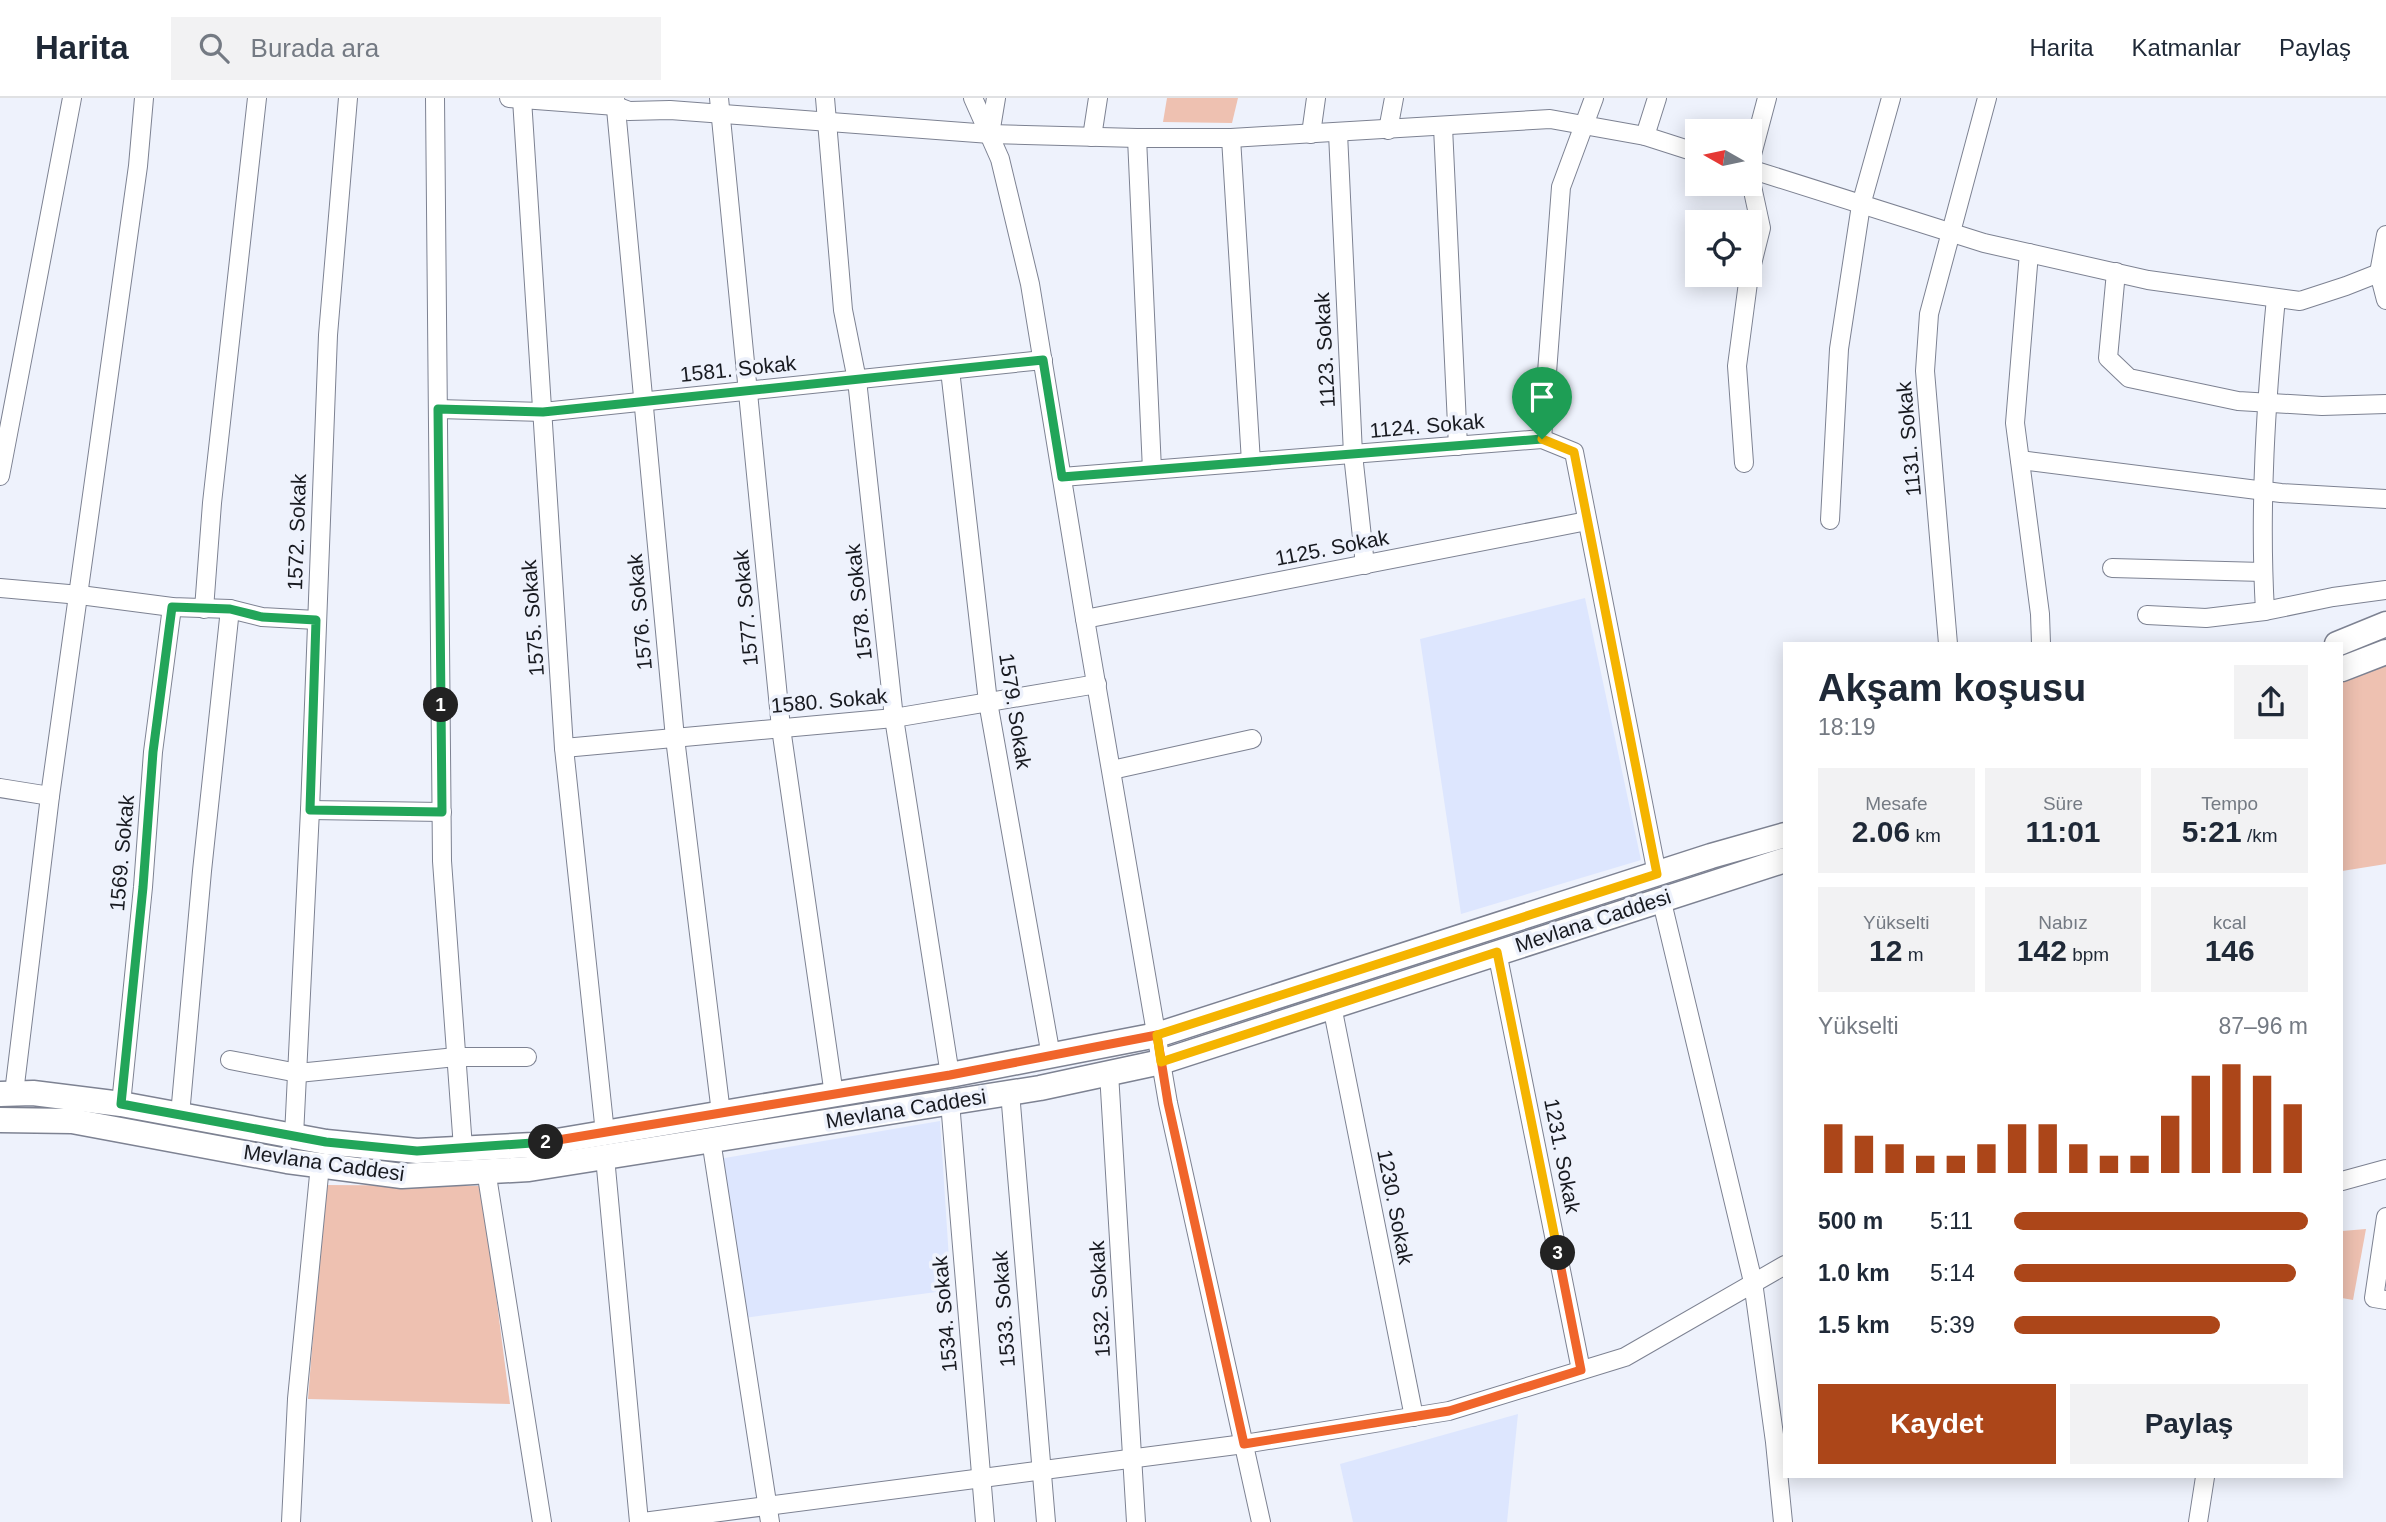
<!DOCTYPE html>
<html lang="tr">
<head>
<meta charset="utf-8">
<style>
	:root { --surface:#fff; --page:#f2f2f3; --text:#1f2937; --muted:#747a83; --line:#e0e1e3; --accent:#ac4619 }
	body { margin:0; font-family:Arial,sans-serif; background:var(--page); color:var(--text); height:100vh; display:flex; flex-direction:column; font-size:26px; white-space:nowrap }
	* { box-sizing:border-box; margin:0 }
	p { font-size:23px; color:var(--muted) }
	.icon { flex:none; width:38px; height:38px; fill:none; stroke:currentColor; stroke-width:2; stroke-linecap:round; stroke-linejoin:round }
	.map { position:relative; flex:1; overflow:hidden }
	.side { position:absolute; left:1783px; top:544px; width:560px; height:836px; display:flex; flex-direction:column; background:var(--surface); border-radius:0px; box-shadow:0 4px 18px #0003 }
	.side>* { flex:none }
	.needle { width:46px; rotate:279deg }
	.tools { position:absolute; left:1685px; top:21px; display:grid; gap:14px }
	.tools a { display:grid; place-items:center; width:77px; height:77px; border-radius:0px; background:var(--surface); box-shadow:0 4px 18px #0003; font-size:35px }
	.pin { position:absolute; display:grid; place-items:center; width:60px; height:60px; color:#fff; margin:-72px -30px; border-radius:50% 50% 50% 0; rotate:-45deg; box-shadow:0 0 7px #0007 }
	.pin .icon { rotate:45deg }
	.km { position:absolute; width:35px; height:35px; margin:-18px; border-radius:50%; background:#222; color:#fff; font-size:19px; line-height:35px; text-align:center }
	.round { display:grid; place-items:center; flex:none; width:74px; height:74px; border-radius:0px; background:var(--page) }
	.headline { display:flex; align-items:center; justify-content:space-between; height:119px; padding:0 35px }
	h1 { font-size:38px; font-weight:700; line-height:52px }
	.figures { display:grid; grid-template-columns:repeat(3,1fr); gap:10px; height:119px; padding:7px 35px }
	.figures div { display:grid; align-content:center; border-radius:0px; background:var(--page); text-align:center }
	.figures b { font-size:30px; font-weight:700 }
	.figures small { font-size:19px; font-weight:400 }
	.figures p { font-size:19px }
	.chart { height:196px; padding:14px 35px }
	.chart p { display:flex; justify-content:space-between }
	.chart svg { width:100%; height:126px; margin-top:7px; stroke:var(--accent); stroke-width:6 }
	.action { display:flex; gap:14px; margin-top:auto; padding:14px 35px }
	.action a { flex:1; height:80px; border-radius:0px; background:var(--accent); color:#fff; font-size:28px; font-weight:700; line-height:80px; text-align:center }
	.action a+a { background:var(--page); color:var(--text) }
	ul { padding:0 35px; list-style:none; font-size:23px }
	li { display:grid; grid-template-columns:112px 84px 1fr; align-items:center; height:52px }
	li i { height:18px; border-radius:9px; background:var(--accent) }
	header { display:flex; align-items:center; gap:42px; box-sizing:border-box; height:98px; padding:0 35px; background:var(--surface); border-bottom:2px solid var(--line) }
	header strong { font-size:33px }
	nav { display:flex; gap:38px; margin-inline-start:auto; font-size:24px }
	.search { width:490px; height:63px; background:var(--page); display:flex; align-items:center; gap:18px; box-sizing:border-box; padding:0 24px; border-radius:0px; color:var(--muted); font-size:26px }
	.map>svg:first-child { display:block }
	.built { fill:#dde6fe }
	.green { fill:#eec1b1 }
	.lines { fill:none; stroke-linecap:round; stroke-linejoin:round }
	.street-casing { stroke:#7d8292; stroke-width:20 }
	.secondary-casing { stroke:#7d8292; stroke-width:27 }
	.street { stroke:#fff; stroke-width:18 }
	.secondary { stroke:#fff; stroke-width:24 }
	.split-1-casing { stroke:#fff; stroke-width:14 }
	.split-2-casing { stroke:#fff; stroke-width:14 }
	.split-3-casing { stroke:#fff; stroke-width:14 }
	.split-4-casing { stroke:#fff; stroke-width:14 }
	.split-1 { stroke:#22a559; stroke-width:9 }
	.split-2 { stroke:#22a559; stroke-width:9 }
	.split-3 { stroke:#f0652b; stroke-width:9 }
	.split-4 { stroke:#f5b400; stroke-width:9 }
	.labels { text-anchor:middle; stroke-width:7; stroke-linejoin:round; paint-order:stroke }
	.street-label { font-size:21px; fill:#181a20; stroke:#eef2fc }
</style>
</head>
<body>
<header>
<strong>Harita</strong>
<div class="search"><svg class="icon" aria-label="search" viewBox="0 0 24 24"><circle cx="10" cy="10" r="6"/><path d="M15 15l6 6"/></svg>Burada ara</div>
<nav><a>Harita</a><a>Katmanlar</a><a>Paylaş</a></nav>
</header>
<div class="map">
<svg width="2386" height="1424" viewBox="0 0 2386 1424">
	<rect width="100%" height="100%" fill="#eef2fc"/>
	<g class="built">
		<polygon points="1585,500 1641,762 1461,816 1420,541"/>
		<polygon points="940,1023 951,1192 744,1220 719,1061"/>
		<polygon points="1518,1316 1507,1424 1353,1424 1340,1366"/>
	</g>
	<g class="green">
		<polygon points="1167,0 1238,0 1232,25 1163,24"/>
		<polygon points="2386,564 2386,766 2342,773 2342,583"/>
		<polygon points="325,1087 482,1088 510,1306 308,1301"/>
		<polygon points="2366,1131 2353,1202 2342,1200 2342,1133"/>
	</g>
	<g class="lines">
		<defs>
			<g id="street">
				<polyline points="435,0 442,763 463,1050"/>
				<polyline points="509,0 616,8 629,13 670,12 990,36 1137,40 1231,40 1550,21 1645,38 1698,55"/>
				<polyline points="615,0 675,640 721,1015"/>
				<polyline points="719,0 781,630 834,997"/>
				<polyline points="825,0 843,212 857,282 894,620 950,977"/>
				<polyline points="973,0 1000,61 1030,186 1085,521 1168,1005 1261,1424"/>
				<polyline points="522,1 564,650 605,1035"/>
				<polyline points="1443,29 1458,348"/>
				<polyline points="1388,32 1394,0"/>
				<polyline points="1338,35 1353,356 1365,467"/>
				<polyline points="990,36 996,0"/>
				<polyline points="1311,36 1316,0"/>
				<polyline points="1645,38 1657,0"/>
				<polyline points="1092,39 1098,0"/>
				<polyline points="1137,40 1152,372"/>
				<polyline points="1231,40 1251,364"/>
				<polyline points="1750,64 1767,0"/>
				<polyline points="1750,71 1984,145 2148,182 2300,203 2346,188 2379,175"/>
				<polyline points="1750,79 1761,130 1750,174"/>
				<polyline points="2386,137 2379,175 2386,202"/>
				<polyline points="2029,155 2015,325 2040,516 2041,546"/>
				<polyline points="2116,174 2108,260 2129,280 2238,303 2322,308 2386,306"/>
				<polyline points="950,272 988,604 1051,958"/>
				<polyline points="438,311 543,314 1043,262"/>
				<polyline points="1542,341 1561,89 1594,0"/>
				<polyline points="2020,362 2281,395 2386,401"/>
				<polyline points="1744,365 1737,268 1749,177"/>
				<polyline points="0,378 72,0"/>
				<polyline points="1062,379 1542,341 1574,354 1657,776"/>
				<polyline points="1830,422 1839,251 1861,107 1891,0"/>
				<polyline points="2112,470 2263,474"/>
				<polyline points="0,490 80,497 172,509 230,511 262,519 316,522"/>
				<polyline points="204,511 212,405 257,0"/>
				<path d="M2265 513C2259 408 2266 304 2276 200"/>
				<polyline points="2147,517 2206,520 2265,513 2333,499 2386,492"/>
				<polyline points="1085,521 1587,423"/>
				<polyline points="1948,546 1925,273 1929,216 1987,0"/>
				<polyline points="564,650 894,620 1097,586"/>
				<polyline points="1112,672 1252,641"/>
				<polyline points="0,690 50,698"/>
				<polyline points="310,712 442,714"/>
				<polyline points="1661,800 1753,1184 1775,1344 1783,1424"/>
				<polyline points="1497,854 1581,1272"/>
				<polyline points="1332,908 1414,1319"/>
				<polyline points="230,962 298,975 456,959 527,959"/>
				<polyline points="1109,975 1136,1424"/>
				<polyline points="1010,994 1046,1424"/>
				<polyline points="14,995 50,698 138,68 144,0"/>
				<polyline points="950,1004 985,1424"/>
				<polyline points="121,1006 143,789 153,654 172,509"/>
				<polyline points="180,1017 202,773 230,511"/>
				<polyline points="294,1038 310,712 328,237 348,0"/>
				<polyline points="711,1042 770,1424"/>
				<polyline points="605,1059 639,1424"/>
				<polyline points="486,1072 542,1424"/>
				<polyline points="2342,1083 2386,1071"/>
				<polyline points="2386,1119 2374,1200 2386,1202"/>
				<polyline points="291,1424 297,1301 320,1067"/>
				<polyline points="643,1424 1244,1346 1449,1313 1625,1259 1785,1167"/>
				<polyline points="2198,1424 2205,1379"/>
			</g>
			<g id="secondary">
				<polyline points="2337,546 2386,526"/>
				<polyline points="2342,571 2386,554"/>
				<polyline points="0,996 33,995 121,1006 326,1044 417,1053 533,1047 950,977 1157,937 1711,758 1785,737"/>
				<polyline points="0,1022 72,1023 287,1063 402,1078 529,1071 1040,990 1161,964 1785,762"/>
			</g>
		</defs>
		<use href="#street" class="street-casing"/>
		<use href="#secondary" class="secondary-casing"/>
		<use href="#street" class="street"/>
		<use href="#secondary" class="secondary"/>
	</g>
	<g class="lines">
		<defs>
			<polyline id="split-1" points="441,607 438,311 543,314 1043,262 1062,379 1542,341"/>
			<polyline id="split-2" points="441,607 442,714 310,712 316,522 262,519 230,511 172,509 153,654 143,789 121,1006 326,1044 417,1053 546,1044"/>
			<polyline id="split-3" points="546,1044 950,977 1157,937 1168,1005 1244,1346 1449,1313 1581,1272 1558,1155"/>
			<polyline id="split-4" points="1542,341 1574,354 1657,776 1157,937 1161,964 1497,854 1558,1155"/>
		</defs>
		<use href="#split-1" class="split-1-casing"/>
		<use href="#split-2" class="split-2-casing"/>
		<use href="#split-3" class="split-3-casing"/>
		<use href="#split-4" class="split-4-casing"/>
		<use href="#split-1" class="split-1"/>
		<use href="#split-2" class="split-2"/>
		<use href="#split-3" class="split-3"/>
		<use href="#split-4" class="split-4"/>
	</g>
	<g class="labels">
		<g class="street-label">
			<text transform="translate(1325 252) rotate(-93)" y="7">1123. Sokak</text>
			<text transform="translate(738 271) rotate(-6)" y="7">1581. Sokak</text>
			<text transform="translate(1427 328) rotate(-5)" y="7">1124. Sokak</text>
			<text transform="translate(1909 341) rotate(-95)" y="7">1131. Sokak</text>
			<text transform="translate(297 434) rotate(-88)" y="7">1572. Sokak</text>
			<text transform="translate(1332 450) rotate(-11)" y="7">1125. Sokak</text>
			<text transform="translate(859 504) rotate(-96)" y="7">1578. Sokak</text>
			<text transform="translate(746 510) rotate(-95)" y="7">1577. Sokak</text>
			<text transform="translate(640 514) rotate(-95)" y="7">1576. Sokak</text>
			<text transform="translate(533 520) rotate(-94)" y="7">1575. Sokak</text>
			<text transform="translate(829 603) rotate(-5)" y="7">1580. Sokak</text>
			<text transform="translate(1015 613) rotate(81)" y="7">1579. Sokak</text>
			<text transform="translate(122 755) rotate(-85)" y="7">1569. Sokak</text>
			<text transform="translate(1593 823) rotate(-18)" y="7">Mevlana Caddesi</text>
			<text transform="translate(906 1011) rotate(-9)" y="7">Mevlana Caddesi</text>
			<text transform="translate(1562 1058) rotate(79)" y="7">1231. Sokak</text>
			<text transform="translate(324 1065) rotate(8)" y="7">Mevlana Caddesi</text>
			<text transform="translate(1395 1109) rotate(79)" y="7">1230. Sokak</text>
			<text transform="translate(1100 1201) rotate(-93)" y="7">1532. Sokak</text>
			<text transform="translate(1004 1211) rotate(-94)" y="7">1533. Sokak</text>
			<text transform="translate(945 1216) rotate(-95)" y="7">1534. Sokak</text>
		</g>
	</g>
</svg>
<div class="tools">
<a><svg class="needle" viewBox="-14 -14 28 28"><path d="M0-13l5 13h-10z" fill="#e53935"/><path d="M0 13l5-13h-10z" fill="#747a83"/></svg></a>
<a><svg class="icon" aria-label="locate" viewBox="0 0 24 24"><circle cx="12" cy="12" r="6"/><path d="M12 2v4M12 18v4M2 12h4M18 12h4"/></svg></a>
</div>
<div class="pin" style="left:1542px;top:341px;background:#1e9e55"><svg class="icon" aria-label="arrive" viewBox="0 0 24 24"><path d="M6 21V4h12l-3 4 3 4H6"/></svg></div>
<b class="km" style="left:441px;top:607px">1</b>
<b class="km" style="left:546px;top:1044px">2</b>
<b class="km" style="left:1558px;top:1155px">3</b>
<section class="side">
<div class="headline"><div><h1>Akşam koşusu</h1><p>18:19</p></div><a class="round"><svg class="icon" aria-label="share" viewBox="0 0 24 24"><path d="M12 15V3M7 8l5-5 5 5M5 13v7h14v-7"/></svg></a></div>
<div class="figures">
<div><p>Mesafe</p><b>2.06<small> km</small></b></div>
<div><p>Süre</p><b>11:01</b></div>
<div><p>Tempo</p><b>5:21<small> /km</small></b></div>
</div>
<div class="figures">
<div><p>Yükselti</p><b>12<small> m</small></b></div>
<div><p>Nabız</p><b>142<small> bpm</small></b></div>
<div><p>kcal</p><b>146</b></div>
</div>
<div class="chart"><p><span>Yükselti</span>87–96 m</p>
<svg viewBox="0 0 160 44" preserveAspectRatio="none"><path d="M5 44V27M15 44V31M25 44V34M35 44V38M45 44V38M55 44V34M65 44V27M75 44V27M85 44V34M95 44V38M105 44V38M115 44V24M125 44V10M135 44V6M145 44V10M155 44V20"/></svg>
</div>
<ul>
<li><b>500 m</b>5:11<i style="width:100%"></i></li>
<li><b>1.0 km</b>5:14<i style="width:96%"></i></li>
<li><b>1.5 km</b>5:39<i style="width:70%"></i></li>
</ul>
<div class="action"><a>Kaydet</a><a>Paylaş</a></div>
</section>
</div>
</body>
</html>
